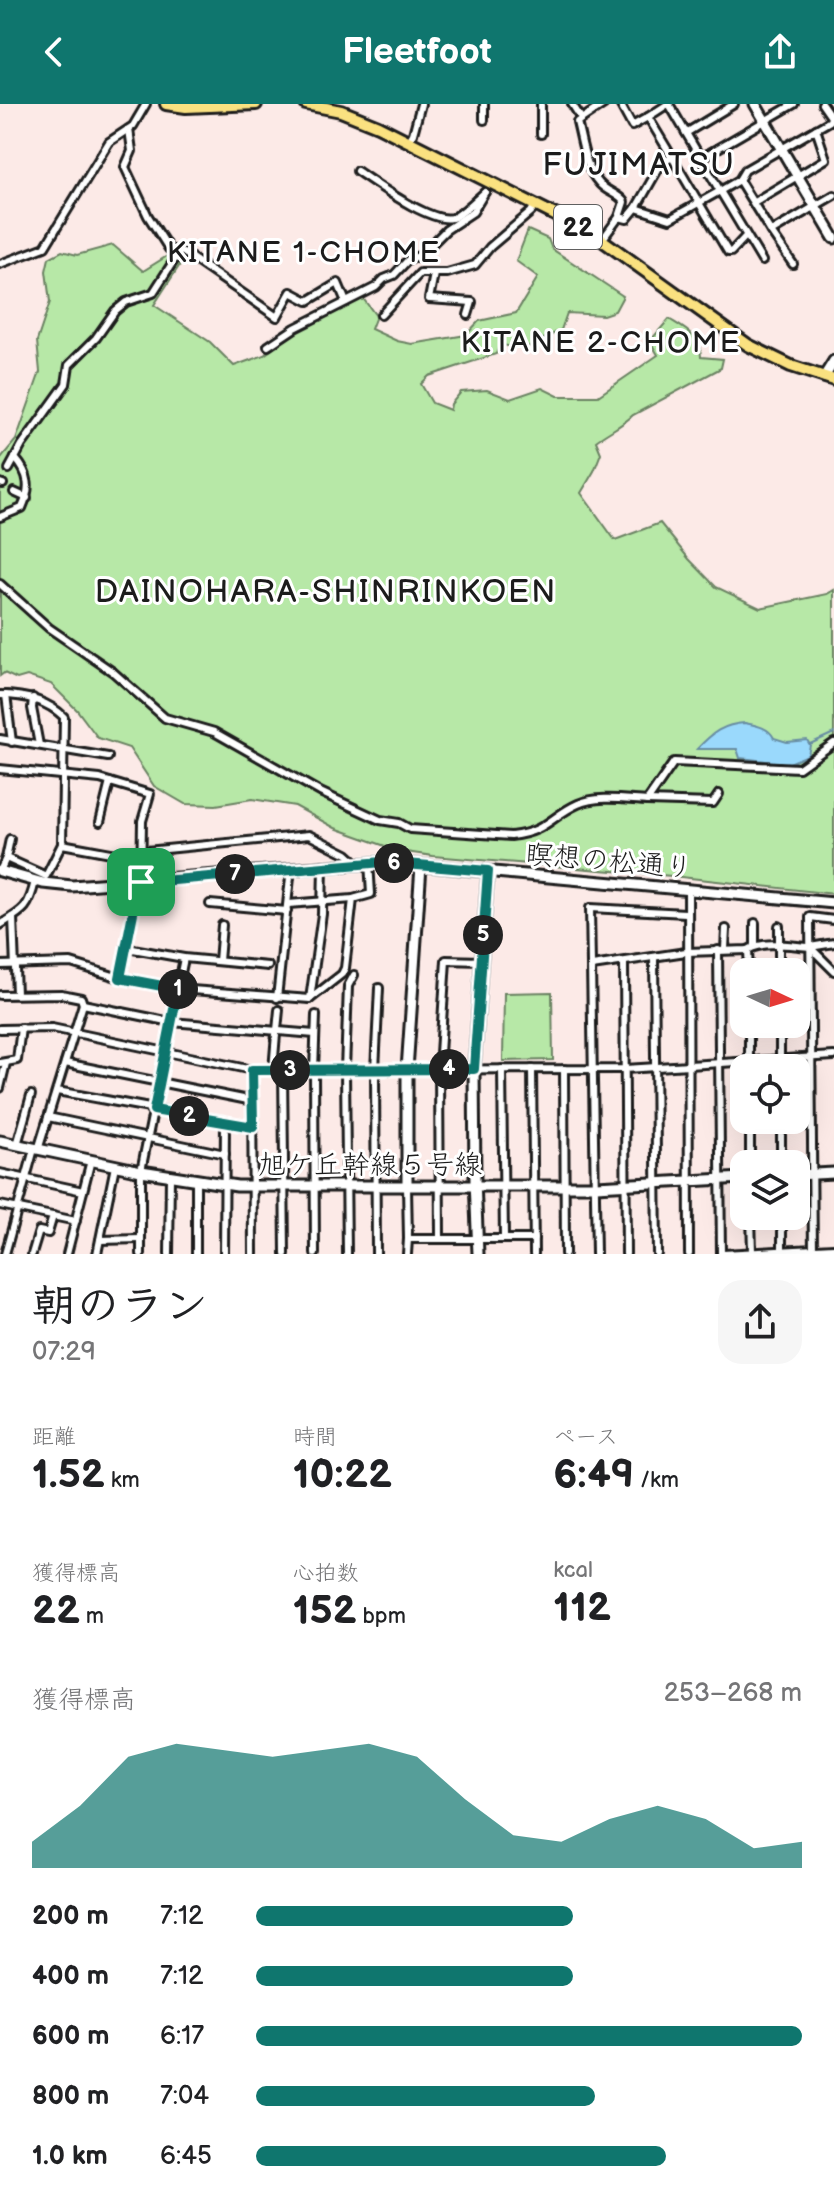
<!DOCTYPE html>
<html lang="ja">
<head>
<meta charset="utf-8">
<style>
	:root { --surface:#fff; --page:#f6f6f6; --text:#202124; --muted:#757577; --accent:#0f766e }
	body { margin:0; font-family:"Balsamiq Sans","Klee One",sans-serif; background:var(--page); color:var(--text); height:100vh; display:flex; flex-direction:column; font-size:30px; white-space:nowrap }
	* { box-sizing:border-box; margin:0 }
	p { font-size:26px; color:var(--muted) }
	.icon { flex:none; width:44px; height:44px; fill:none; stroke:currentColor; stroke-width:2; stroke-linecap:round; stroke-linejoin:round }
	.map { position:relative; height:1150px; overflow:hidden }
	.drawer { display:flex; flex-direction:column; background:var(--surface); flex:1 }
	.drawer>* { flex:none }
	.needle { width:52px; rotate:94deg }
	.controls { position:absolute; left:730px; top:854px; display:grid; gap:16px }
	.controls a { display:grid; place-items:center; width:80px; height:80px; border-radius:16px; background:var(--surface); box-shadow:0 8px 32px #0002; font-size:40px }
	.pin { position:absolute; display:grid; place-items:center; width:68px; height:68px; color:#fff; margin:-34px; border-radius:16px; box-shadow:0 4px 12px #0006 }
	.km { position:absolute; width:40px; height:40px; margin:-20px; border-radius:50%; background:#222; color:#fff; font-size:22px; line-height:40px; text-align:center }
	.round { display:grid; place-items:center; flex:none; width:84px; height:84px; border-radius:24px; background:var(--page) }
	.overview { display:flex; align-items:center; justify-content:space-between; height:136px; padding:0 32px }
	h1 { font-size:44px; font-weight:600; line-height:60px }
	.stats { display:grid; grid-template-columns:repeat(3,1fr); gap:12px; height:136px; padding:8px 32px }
	.stats div { display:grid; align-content:center }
	.stats b { font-size:40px; font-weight:600 }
	.stats small { font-size:22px; font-weight:400 }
	.stats p { font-size:22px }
	.chart { height:224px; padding:16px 32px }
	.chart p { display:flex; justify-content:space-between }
	.chart svg { width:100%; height:144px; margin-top:8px; fill:var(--accent); opacity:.7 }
	ul { padding:0 32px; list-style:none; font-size:26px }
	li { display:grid; grid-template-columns:128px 96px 1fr; align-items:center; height:60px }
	li i { height:20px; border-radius:10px; background:var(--accent) }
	header { display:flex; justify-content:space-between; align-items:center; height:104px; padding:0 32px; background:var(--accent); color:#fff; font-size:36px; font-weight:600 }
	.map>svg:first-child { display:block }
	.green { fill:#b7e8a7; stroke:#6a8262; stroke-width:2 }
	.water { fill:#9ad9fc; stroke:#688da2; stroke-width:2 }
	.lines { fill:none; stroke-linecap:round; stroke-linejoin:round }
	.stream { stroke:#688da2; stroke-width:2 }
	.street-casing { stroke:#1c1c1c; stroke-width:12 }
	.secondary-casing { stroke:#1c1c1c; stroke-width:15 }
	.primary-casing { stroke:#1c1c1c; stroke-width:16 }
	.street { stroke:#fff; stroke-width:6 }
	.secondary { stroke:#fff; stroke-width:9 }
	.primary { stroke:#fae180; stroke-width:10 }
	.route-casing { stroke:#fff; stroke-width:16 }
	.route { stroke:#0f766e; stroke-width:10 }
	.labels { text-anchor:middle; stroke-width:6; stroke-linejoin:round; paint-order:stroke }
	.shield { fill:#fff; stroke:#606060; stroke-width:2 }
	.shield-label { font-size:26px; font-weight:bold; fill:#1c1c1c }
	.street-label { font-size:28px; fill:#1c1c1c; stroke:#fff }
	.neighbourhood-label { font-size:30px; letter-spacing:2px; fill:#1c1c1c; stroke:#fff }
	.quarter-label { font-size:32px; letter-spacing:2px; fill:#1c1c1c; stroke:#fff }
</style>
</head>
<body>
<header><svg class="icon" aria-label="back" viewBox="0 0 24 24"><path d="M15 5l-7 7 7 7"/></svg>Fleetfoot<svg class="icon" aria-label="share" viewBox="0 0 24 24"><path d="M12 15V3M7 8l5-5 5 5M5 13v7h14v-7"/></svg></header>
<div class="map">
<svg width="834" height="1150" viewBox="0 0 834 1150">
	<rect width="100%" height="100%" fill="#fceae7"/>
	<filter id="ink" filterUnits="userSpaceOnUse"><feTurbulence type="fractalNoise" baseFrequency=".0125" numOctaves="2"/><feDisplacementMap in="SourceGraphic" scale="16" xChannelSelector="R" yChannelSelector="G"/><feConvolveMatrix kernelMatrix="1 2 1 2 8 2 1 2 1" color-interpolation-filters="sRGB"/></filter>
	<g filter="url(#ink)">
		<g class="green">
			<path d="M528 126 548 135 552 145 623 192 615 207 603 211 567 209 561 226 526 244 500 241 496 250 429 272 421 280 432 299 450 306 451 300 461 288 487 286 510 295 542 284 558 292H598L658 251 650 237 669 215C685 225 701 232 701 253L723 255 721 264 633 311C622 322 609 327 596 337L601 349 594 367 581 389 615 436 660 419 689 455 716 483 760 504 827 490 834 486V790L672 772 433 752 399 747 335 724 295 702 252 695 216 701 185 700 154 682 129 644 98 634 77 606 51 580 27 572 17 575 4 569 0 572V355L16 336 40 268 37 237 50 198 46 167 49 154 62 147 77 151 113 141 143 167 172 149 183 156 154 201 210 238 234 262 264 251 299 226 362 193 376 212 371 225 397 237 412 240 466 231 479 217 516 209 538 173 516 157Z"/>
			<polygon points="552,888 553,956 503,957 504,889"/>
		</g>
		<path class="water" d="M745 619C755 621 769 623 774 634L787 638 807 636 810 641 808 651 785 661 783 659 740 654 737 645H697C712 629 723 620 745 619Z"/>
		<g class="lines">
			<polyline class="stream" points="810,640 834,629"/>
			<defs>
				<g id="street">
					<polyline points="572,0 581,14"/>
					<polyline points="620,0 632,22 648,13 672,53 661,60 636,104"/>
					<polyline points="669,0 720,87 739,76 745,66 830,17 831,13 822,0"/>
					<polyline points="648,13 668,0"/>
					<polyline points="484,16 484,0"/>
					<polyline points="129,25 132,47 125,63 148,112 169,145 183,148 277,213 291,188 308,197 338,179 346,198"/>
					<polyline points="686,29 734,0"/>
					<polyline points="541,30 541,0"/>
					<polyline points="409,37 413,30 421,0"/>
					<polyline points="672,53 728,148 731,148 746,132"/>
					<polyline points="701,54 794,0"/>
					<path d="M357 67C375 79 435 123 455 113 465 107 476 96 485 88"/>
					<polyline points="739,76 771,128"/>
					<polyline points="754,98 826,55 816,25"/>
					<polyline points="619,113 627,115 636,104 670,115 720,87 762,157"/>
					<path d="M602 136 619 113 624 98C618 89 606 88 599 79 585 64 582 37 577 18L604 0"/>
					<polyline points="0,160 45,143 109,38 133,22 146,0"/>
					<polyline points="793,160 771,128 834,91"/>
					<polyline points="434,170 429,195 472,198 468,211"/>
					<polyline points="381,211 420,169 447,169 475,161 490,143 531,108 535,101"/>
					<polyline points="268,242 295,224 376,183 384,175 394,171 408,156 421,151 446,126 473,108 485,88"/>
					<polyline points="9,365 15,354"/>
					<polyline points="0,379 3,380"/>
					<polyline points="14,388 27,394"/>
					<path d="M0 413 22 404C31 384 30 371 15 354L22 341 66 280 69 261 96 234 115 207 126 198 153 189 180 147"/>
					<path d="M0 480 49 524 113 568 165 614 214 628 320 688 380 716 399 719 410 725 511 732C547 728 551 712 578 700 598 691 626 696 647 697L674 658 799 664 834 639"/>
					<path d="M0 591C23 591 47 596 64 613L62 740"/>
					<polyline points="6,591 12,638"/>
					<polyline points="33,594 32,604 39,641"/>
					<polyline points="0,635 108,653"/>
					<polyline points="0,665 100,675 150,690 142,717 141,778"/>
					<polyline points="647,697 713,699 719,690"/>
					<polyline points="100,718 110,678"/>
					<polyline points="6,754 10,735"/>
					<polyline points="0,767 6,754 46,772 62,740 116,750 309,731 347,750 357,759"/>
					<polyline points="688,786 689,1150"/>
					<polyline points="210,800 287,807"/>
					<polyline points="288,800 353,795 371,790 369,758"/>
					<polyline points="13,813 16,890"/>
					<path d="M0 821C23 807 29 805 35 777"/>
					<polyline points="755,842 755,819"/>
					<polyline points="810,843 834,839"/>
					<polyline points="127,844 184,854 268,862"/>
					<polyline points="725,845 726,825"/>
					<polyline points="718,846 721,1150"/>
					<polyline points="748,846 749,868"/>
					<polyline points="654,853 657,1150"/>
					<polyline points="219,857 222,821"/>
					<polyline points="624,858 626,1150"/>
					<polyline points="0,861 71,859 120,874 178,885 310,895 342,870 345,864 353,795"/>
					<path d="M592 862 686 848 748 846C765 836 792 842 810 843L834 867"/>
					<polyline points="779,868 779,822"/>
					<polyline points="120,874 139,779"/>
					<polyline points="0,891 61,890 81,894 83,900"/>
					<polyline points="277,894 291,764"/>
					<polyline points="310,895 322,810 323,761"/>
					<polyline points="749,920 749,964"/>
					<polyline points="780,920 780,964"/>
					<polyline points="0,925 52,924 252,966 625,965 834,952"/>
					<polyline points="277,926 279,906"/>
					<polyline points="0,959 17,956 21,924"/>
					<polyline points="65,959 253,997"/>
					<polyline points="502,965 504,1135"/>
					<polyline points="532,965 534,1150"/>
					<polyline points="564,965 565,1150"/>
					<polyline points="252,966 253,1150"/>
					<polyline points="273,966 276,930"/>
					<polyline points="283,966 285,1150"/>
					<polyline points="0,984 6,959"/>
					<polyline points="57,987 253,1023"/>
					<polyline points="48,1013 225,1050"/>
					<polyline points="750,1016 750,1060"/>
					<polyline points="781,1016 781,1060"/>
					<polyline points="17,1041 31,991"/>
					<polyline points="38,1046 83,900 171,918 315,930"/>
					<polyline points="0,1069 83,1087"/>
					<polyline points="407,1082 408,1135"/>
					<polyline points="0,1101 76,1117"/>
					<polyline points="751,1112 752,1148"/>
					<polyline points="782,1112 782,1146"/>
					<polyline points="440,1135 439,965 446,856 481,857"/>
					<polyline points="100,1136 141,1135"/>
					<polyline points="5,1150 34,1045"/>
					<polyline points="32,1150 39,1127 48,1129 53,1112"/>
					<polyline points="67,1150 91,1056"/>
					<polyline points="97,1150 115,1062"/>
					<polyline points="141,1150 141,1067 184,854"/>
					<polyline points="169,1150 170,1072"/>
					<polyline points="196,1150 196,1077"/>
					<polyline points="224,1150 225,1018"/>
					<polyline points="315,1150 314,966 316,911"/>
					<polyline points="347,1150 345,966 348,882 354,871"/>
					<polyline points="376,1150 375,966 379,884"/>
					<polyline points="407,1150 408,1135 534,1135"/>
					<polyline points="596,1150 590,804 686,809"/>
					<polyline points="723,1150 834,1144"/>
					<polyline points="813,1150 810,813 834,816"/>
				</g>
				<g id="secondary">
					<polyline points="755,0 834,134"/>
					<polyline points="824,273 834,257"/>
					<polyline points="0,767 43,779 72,782 385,758 834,799"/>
					<polyline points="0,1037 141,1067 237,1082 596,1082 744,1074"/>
					<polyline points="796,1071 834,1069"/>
					<polyline points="407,1082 407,966 421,762"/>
					<polyline points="478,1150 475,1076 474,965 488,767"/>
				</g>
				<g id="primary">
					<polyline points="166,0 186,3 256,0"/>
					<polyline points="306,0 341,7 378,22 553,110 602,136 748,241 791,262 834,276"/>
				</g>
			</defs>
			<use href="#street" class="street-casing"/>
			<use href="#secondary" class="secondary-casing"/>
			<use href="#primary" class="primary-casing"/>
			<use href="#street" class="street"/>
			<use href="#secondary" class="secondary"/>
			<use href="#primary" class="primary"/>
		</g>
	</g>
	<g class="lines" filter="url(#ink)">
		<defs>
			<polygon id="route" points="383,758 488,767 474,965 252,966 253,1023 154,1006 178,885 120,874 139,779"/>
		</defs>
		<use href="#route" class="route-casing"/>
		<use href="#route" class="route"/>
	</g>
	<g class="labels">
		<rect class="shield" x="554" y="101" width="48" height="44" rx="6"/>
		<g class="shield-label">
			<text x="578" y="132">22</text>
		</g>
		<g class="street-label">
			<text transform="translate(609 756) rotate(5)" y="10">瞑想の松通り</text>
			<text x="370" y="1070">旭ケ丘幹線５号線</text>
		</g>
		<g class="neighbourhood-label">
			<text x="304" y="158">KITANE 1-CHOME</text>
			<text x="601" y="248">KITANE 2-CHOME</text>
		</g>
		<g class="quarter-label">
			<text x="639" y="71">FUJIMATSU</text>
			<text x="326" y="498">DAINOHARA-SHINRINKOEN</text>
		</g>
	</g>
</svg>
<div class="controls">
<a><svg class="needle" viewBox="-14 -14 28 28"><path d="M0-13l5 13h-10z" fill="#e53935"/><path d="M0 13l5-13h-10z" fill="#757577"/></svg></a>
<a><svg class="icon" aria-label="locate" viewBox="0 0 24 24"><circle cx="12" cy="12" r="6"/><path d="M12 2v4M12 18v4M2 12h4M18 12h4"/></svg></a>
<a><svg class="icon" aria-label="layers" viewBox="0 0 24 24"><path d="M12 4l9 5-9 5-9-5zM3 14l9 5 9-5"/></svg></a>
</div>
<div class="pin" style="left:141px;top:778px;background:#1e9e55"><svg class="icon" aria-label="arrive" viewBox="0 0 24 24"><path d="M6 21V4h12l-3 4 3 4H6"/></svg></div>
<b class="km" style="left:178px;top:885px">1</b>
<b class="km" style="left:189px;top:1012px">2</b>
<b class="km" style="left:290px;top:966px">3</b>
<b class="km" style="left:449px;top:965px">4</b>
<b class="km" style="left:483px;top:831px">5</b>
<b class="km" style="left:394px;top:759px">6</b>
<b class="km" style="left:235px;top:770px">7</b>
</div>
<section class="drawer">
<div class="overview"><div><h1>朝のラン</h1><p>07:29</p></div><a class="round"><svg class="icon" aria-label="share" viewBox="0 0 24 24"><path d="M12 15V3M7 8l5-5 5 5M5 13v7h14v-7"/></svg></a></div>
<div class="stats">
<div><p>距離</p><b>1.52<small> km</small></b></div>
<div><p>時間</p><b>10:22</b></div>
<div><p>ペース</p><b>6:49<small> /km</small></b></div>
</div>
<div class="stats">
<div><p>獲得標高</p><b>22<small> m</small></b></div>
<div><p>心拍数</p><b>152<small> bpm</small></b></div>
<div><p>kcal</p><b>112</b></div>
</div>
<div class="chart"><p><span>獲得標高</span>253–268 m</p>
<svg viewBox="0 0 160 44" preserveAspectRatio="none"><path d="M0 44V36L10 25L20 10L30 6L40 8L50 10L60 8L70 6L80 10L90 23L100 34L110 36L120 29L130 25L140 29L150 38L160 36V44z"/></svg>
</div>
<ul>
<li><b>200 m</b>7:12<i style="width:58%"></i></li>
<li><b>400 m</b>7:12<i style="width:58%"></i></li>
<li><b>600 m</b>6:17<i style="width:100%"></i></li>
<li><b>800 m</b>7:04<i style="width:62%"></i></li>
<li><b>1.0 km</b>6:45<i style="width:75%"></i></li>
</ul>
</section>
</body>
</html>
